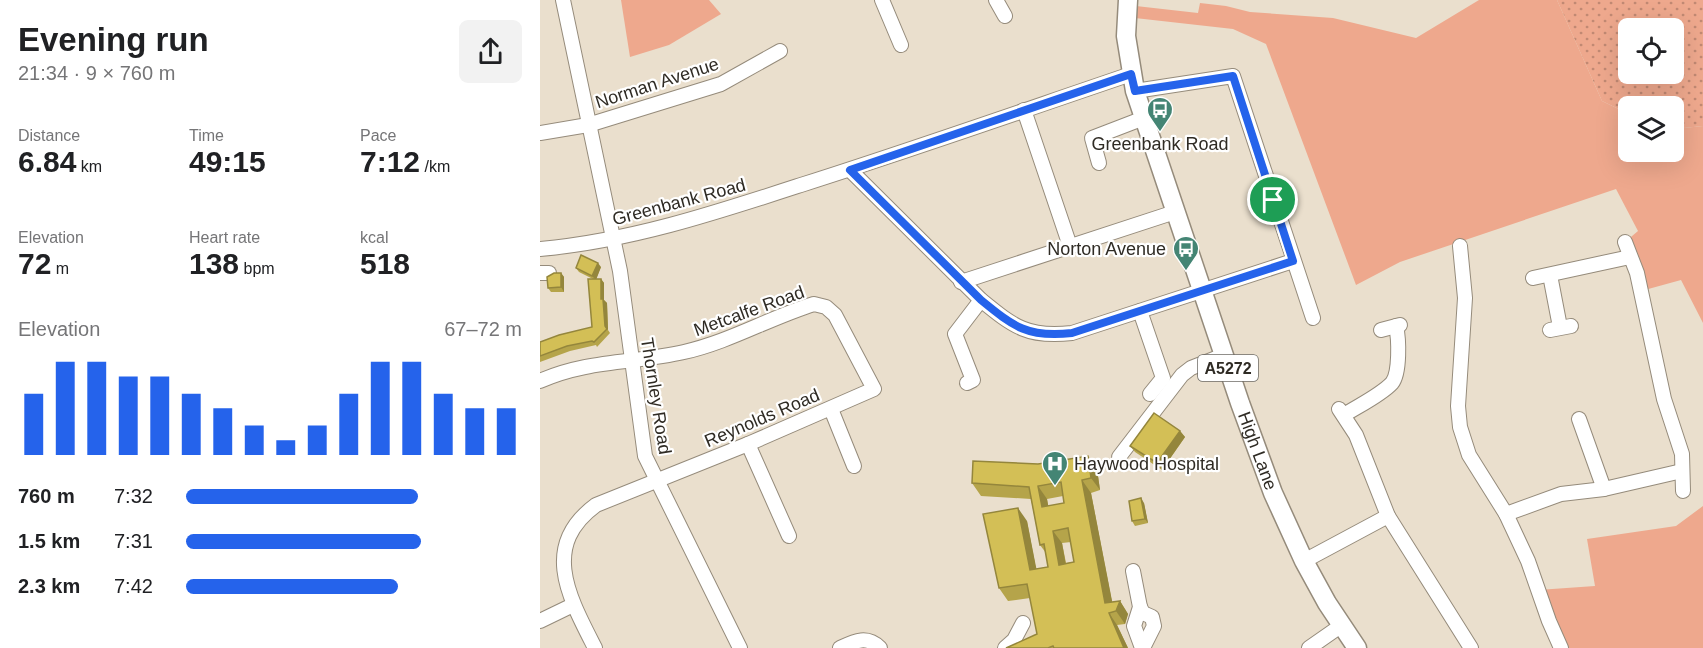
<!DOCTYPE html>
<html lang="en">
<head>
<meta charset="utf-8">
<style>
	:root { --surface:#fff; --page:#f2f2f2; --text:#202124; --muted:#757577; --accent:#2563eb }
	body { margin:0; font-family:Helvetica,sans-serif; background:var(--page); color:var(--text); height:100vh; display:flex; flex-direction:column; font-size:22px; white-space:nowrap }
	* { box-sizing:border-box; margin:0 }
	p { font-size:20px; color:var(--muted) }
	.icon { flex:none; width:33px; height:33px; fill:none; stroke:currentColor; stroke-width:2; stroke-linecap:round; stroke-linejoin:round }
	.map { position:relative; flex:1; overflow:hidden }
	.drawer { display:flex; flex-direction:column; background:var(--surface); width:540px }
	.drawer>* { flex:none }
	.fabs { position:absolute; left:1078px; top:18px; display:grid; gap:12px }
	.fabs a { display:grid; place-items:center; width:66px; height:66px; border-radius:9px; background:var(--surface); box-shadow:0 6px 24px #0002; font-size:30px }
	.pin { position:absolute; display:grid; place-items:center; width:51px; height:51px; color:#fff; margin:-26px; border:3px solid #fff; border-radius:50%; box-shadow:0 2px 6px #0007 }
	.round { display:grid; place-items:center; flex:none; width:63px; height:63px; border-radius:9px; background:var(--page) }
	.headline { display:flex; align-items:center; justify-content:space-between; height:102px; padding:0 18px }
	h1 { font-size:33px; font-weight:700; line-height:45px }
	.metrics { display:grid; grid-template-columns:repeat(3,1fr); gap:9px; height:102px; padding:6px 18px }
	.metrics div { display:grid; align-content:center }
	.metrics b { font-size:30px; font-weight:700 }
	.metrics small { font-size:16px; font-weight:400 }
	.metrics p { font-size:16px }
	.chart { height:168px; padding:12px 18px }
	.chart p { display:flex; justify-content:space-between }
	.chart svg { width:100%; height:108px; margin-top:6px; stroke:var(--accent); stroke-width:6 }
	ul { padding:0 18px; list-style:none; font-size:20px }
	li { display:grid; grid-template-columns:96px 72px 1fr; align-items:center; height:45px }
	li i { height:15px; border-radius:8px; background:var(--accent) }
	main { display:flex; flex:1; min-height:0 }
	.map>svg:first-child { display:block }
	.grass { fill:url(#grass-dots); fill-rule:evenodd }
	.green { fill:#eea88d }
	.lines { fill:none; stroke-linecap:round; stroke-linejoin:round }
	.minor-casing { stroke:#958b7b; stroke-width:16 }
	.major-casing { stroke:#958b7b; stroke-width:21 }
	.minor { stroke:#fff; stroke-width:14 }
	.major { stroke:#fff; stroke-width:18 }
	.wall { fill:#b5a44a; fill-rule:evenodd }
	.shaded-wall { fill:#94863c }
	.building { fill:#d3bf56; stroke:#94863c; stroke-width:1.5; fill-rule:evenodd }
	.route-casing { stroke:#fff; stroke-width:12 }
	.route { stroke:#2563eb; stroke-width:8 }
	.labels { text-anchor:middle; stroke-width:4.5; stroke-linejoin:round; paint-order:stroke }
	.shield { fill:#fff; stroke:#6d6b66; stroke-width:1.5 }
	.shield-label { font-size:16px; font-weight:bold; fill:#2f2b24 }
	.street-label { font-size:18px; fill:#2f2b24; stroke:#fff }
	.poi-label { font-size:18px; fill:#2f2b24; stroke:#fff }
</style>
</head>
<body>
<main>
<section class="drawer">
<div class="headline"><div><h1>Evening run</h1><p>21:34 · 9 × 760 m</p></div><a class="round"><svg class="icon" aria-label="share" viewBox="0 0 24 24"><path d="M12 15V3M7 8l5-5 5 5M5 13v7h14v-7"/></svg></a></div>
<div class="metrics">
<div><p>Distance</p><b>6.84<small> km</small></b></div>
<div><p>Time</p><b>49:15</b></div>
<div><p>Pace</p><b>7:12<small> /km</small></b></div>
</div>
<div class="metrics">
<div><p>Elevation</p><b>72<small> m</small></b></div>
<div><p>Heart rate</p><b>138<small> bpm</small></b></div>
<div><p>kcal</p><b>518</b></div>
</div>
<div class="chart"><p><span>Elevation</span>67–72 m</p>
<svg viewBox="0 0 160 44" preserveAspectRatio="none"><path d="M5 44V19M15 44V6M25 44V6M35 44V12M45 44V12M55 44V19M65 44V25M75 44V32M85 44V38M95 44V32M105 44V19M115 44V6M125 44V6M135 44V19M145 44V25M155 44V25"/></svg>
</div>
<ul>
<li><b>760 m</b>7:32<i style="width:69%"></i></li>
<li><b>1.5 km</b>7:31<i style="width:70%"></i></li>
<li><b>2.3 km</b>7:42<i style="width:63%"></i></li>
</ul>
</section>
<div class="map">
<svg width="1163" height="648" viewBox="0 0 1163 648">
	<defs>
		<pattern id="grass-dots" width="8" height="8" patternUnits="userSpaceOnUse" patternTransform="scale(1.5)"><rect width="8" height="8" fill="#eea88d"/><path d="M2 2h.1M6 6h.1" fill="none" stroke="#c18973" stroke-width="1.8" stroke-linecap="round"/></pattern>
	</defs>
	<rect width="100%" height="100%" fill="#eadfcd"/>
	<path class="grass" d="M1017 0H1163V126L1134 129V106H1089V114L1062 101ZM1089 28H1134V74H1089Z"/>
	<g class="green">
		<polygon points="81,0 169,0 181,14 129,45 90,57"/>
		<polygon points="939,0 1017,0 1062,101 1089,114 1089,152 1134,152 1134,129 1163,126 1163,323 1141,280 1101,291 1085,242 1098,231 1076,189 860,262 816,285 726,44 693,29 586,17 587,5 658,13 660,3 686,6 710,12 793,18 876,38"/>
		<polygon points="1163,506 1163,648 1021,648 998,590 1055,586 1047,539 1136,526"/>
	</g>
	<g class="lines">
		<defs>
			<g id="minor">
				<polyline points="23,0 80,271 105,456 200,648"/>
				<polyline points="342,0 361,45"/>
				<polyline points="456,0 465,16"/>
				<polyline points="595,91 693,76 773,318"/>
				<polyline points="484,110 530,246"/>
				<polyline points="0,133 48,125 181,84 240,51"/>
				<polyline points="559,163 552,138 604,118"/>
				<path d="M310 170 441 300C474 327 488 338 532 333L753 261"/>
				<polyline points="1085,242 1097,273 1124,399 1142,454 1143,491"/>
				<polyline points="920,246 925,298 918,406 920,427 929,455 966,514 988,561 1009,621 1021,648"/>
				<path d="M0 249C91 241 178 212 264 184 374 149 482 111 591 74"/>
				<polyline points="0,273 9,273"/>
				<polyline points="1010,275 1020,327"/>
				<polyline points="993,278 1090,257"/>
				<polyline points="421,282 635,212"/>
				<polyline points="600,311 623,378 610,394"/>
				<polyline points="841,330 860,325"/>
				<polyline points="1010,330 1031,326"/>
				<path d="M0 381C46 360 96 363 144 352 189 342 229 318 274 304L286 307 295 315 334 389 208 444 56 505C0 546 29 597 55 648"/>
				<polyline points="427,383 433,380 415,334 441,300"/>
				<polyline points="291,409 314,466"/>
				<path d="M804 415C818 406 841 395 852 383 860 373 859 339 856 326"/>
				<polyline points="1039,419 1064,489"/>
				<polyline points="208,444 249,536"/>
				<polyline points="579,457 642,375 651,368 684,355"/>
				<polyline points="966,514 1021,494 1064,489 1142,471"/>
				<polyline points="848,516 931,648"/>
				<polyline points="764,561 848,516 816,435 799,409"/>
				<polyline points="593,571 600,607 594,626 602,648"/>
				<polyline points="600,607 603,613 612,617 614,626 603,648"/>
				<polyline points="0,621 33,605"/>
				<path d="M300 648C315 641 327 635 340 648"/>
				<polyline points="465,648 474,640 483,623"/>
				<polyline points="769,648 802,625"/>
			</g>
			<g id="major">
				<path id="s1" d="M588 0 586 36 595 91 700 403 733 493 764 561 787 603 817 648"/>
			</g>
		</defs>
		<use href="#minor" class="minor-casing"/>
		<use href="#major" class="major-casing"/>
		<use href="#minor" class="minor"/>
		<use href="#major" class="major"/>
	</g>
	<g class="wall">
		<polygon points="61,267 56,279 61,279 64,283 64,300 67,303 68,330 70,333 57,347 56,345 30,351 0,362 0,342 52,327 53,279 39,272 36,268"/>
		<polygon points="21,273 24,277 24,292 11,292 8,288"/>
		<polygon points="640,431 645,437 622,470 595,452 590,446"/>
		<path d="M557 469 560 490 551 493 572 602 580 601 588 614 585 624 577 625 588 648H466L497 634 490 598 468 601 459 588 487 521 496 569 508 567 506 553 500 545 491 499 441 496 432 483ZM523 496 524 503 508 506 507 499ZM531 542 534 562 526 563 522 543Z"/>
		<polygon points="604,503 608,523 595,526 592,521"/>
	</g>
	<g class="shaded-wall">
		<polygon points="58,263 61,267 56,280 52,276"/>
		<polygon points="21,273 24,277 24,292 21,287"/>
		<polygon points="61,279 64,283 64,300 67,303 68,330 65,326 61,299"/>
		<polygon points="640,431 645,437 622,470 617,463"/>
		<polygon points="548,456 557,469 560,490 551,478"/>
		<polygon points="542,480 551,493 574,611 565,603"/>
		<polygon points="498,486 507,499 511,520 502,507"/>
		<polygon points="601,498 604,503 608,523 605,519"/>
		<polygon points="478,508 487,521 499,582 490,570"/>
		<polygon points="513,531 522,543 528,577 519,565"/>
		<polygon points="580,601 588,614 585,624 576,611"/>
		<polygon points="569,613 577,625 588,648 584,648"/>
	</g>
	<g class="building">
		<polygon points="41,255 58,263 52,276 36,268"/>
		<polygon points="14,273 21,273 21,287 8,288 7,277"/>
		<polygon points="48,279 61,279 61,299 63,299 65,326 67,329 54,342 52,341 27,346 0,356 0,342 19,335 52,327"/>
		<polygon points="614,413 640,431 617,463 590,446"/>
		<path d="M548 456 551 478 542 480 565 603 580 601 576 611 569 613 584 648H514L513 646 508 648H466L497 634 487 584 459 588 443 514 478 508 490 570 508 567 504 544 500 545 489 487 432 483 433 461 498 464ZM521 482 524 503 502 507 498 486ZM528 528 534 562 519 565 513 531Z"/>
		<polygon points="601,498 605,519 592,521 589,501"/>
	</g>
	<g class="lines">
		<defs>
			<path id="route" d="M591 74 595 91 693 76 753 261 532 333C488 338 474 327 441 300L310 170Z"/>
		</defs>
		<use href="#route" class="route-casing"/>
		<use href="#route" class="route"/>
	</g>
	<defs>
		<symbol id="bus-pin" viewBox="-11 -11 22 30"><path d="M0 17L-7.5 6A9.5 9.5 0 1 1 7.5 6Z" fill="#448574" stroke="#fff"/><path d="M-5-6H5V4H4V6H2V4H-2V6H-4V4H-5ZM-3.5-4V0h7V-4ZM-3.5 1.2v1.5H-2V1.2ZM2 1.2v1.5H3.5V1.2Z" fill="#fff"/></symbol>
		<symbol id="hospital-pin" viewBox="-11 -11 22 30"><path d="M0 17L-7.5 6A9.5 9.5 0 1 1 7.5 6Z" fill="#448574" stroke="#fff"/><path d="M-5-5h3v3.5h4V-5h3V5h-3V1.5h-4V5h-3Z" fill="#fff"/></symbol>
	</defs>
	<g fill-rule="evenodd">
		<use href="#bus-pin" x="605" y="95" width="30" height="40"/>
		<use href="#bus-pin" x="631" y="234" width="30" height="40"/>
		<use href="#hospital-pin" x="500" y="449" width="30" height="40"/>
	</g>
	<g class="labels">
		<rect class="shield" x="658" y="355" width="60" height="26" rx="4.5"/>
		<g class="shield-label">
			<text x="688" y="374">A5272</text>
		</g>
		<g class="street-label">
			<text transform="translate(117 83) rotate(-18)" y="6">Norman Avenue</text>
			<text transform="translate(139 202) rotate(-15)" y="6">Greenbank Road</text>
			<text transform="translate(209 311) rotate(-20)" y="6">Metcalfe Road</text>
			<text transform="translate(116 396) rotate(81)" y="6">Thornley Road</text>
			<text transform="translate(222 418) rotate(-23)" y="6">Reynolds Road</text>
			<text dy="6" stroke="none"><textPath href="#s1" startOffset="472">High Lane</textPath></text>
		</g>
		<g class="poi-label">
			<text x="620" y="150">Greenbank Road</text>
			<text x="626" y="255" text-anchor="end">Norton Avenue</text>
			<text x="534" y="470" text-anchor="start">Haywood Hospital</text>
		</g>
	</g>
</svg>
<div class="fabs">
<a><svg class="icon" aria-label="locate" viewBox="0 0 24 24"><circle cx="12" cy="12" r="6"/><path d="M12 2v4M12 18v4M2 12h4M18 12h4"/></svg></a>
<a><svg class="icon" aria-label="layers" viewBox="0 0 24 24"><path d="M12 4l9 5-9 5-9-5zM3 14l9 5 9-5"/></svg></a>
</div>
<div class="pin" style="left:733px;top:200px;background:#1e9e55"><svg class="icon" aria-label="arrive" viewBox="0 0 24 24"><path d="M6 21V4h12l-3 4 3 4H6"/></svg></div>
</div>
</main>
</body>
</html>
